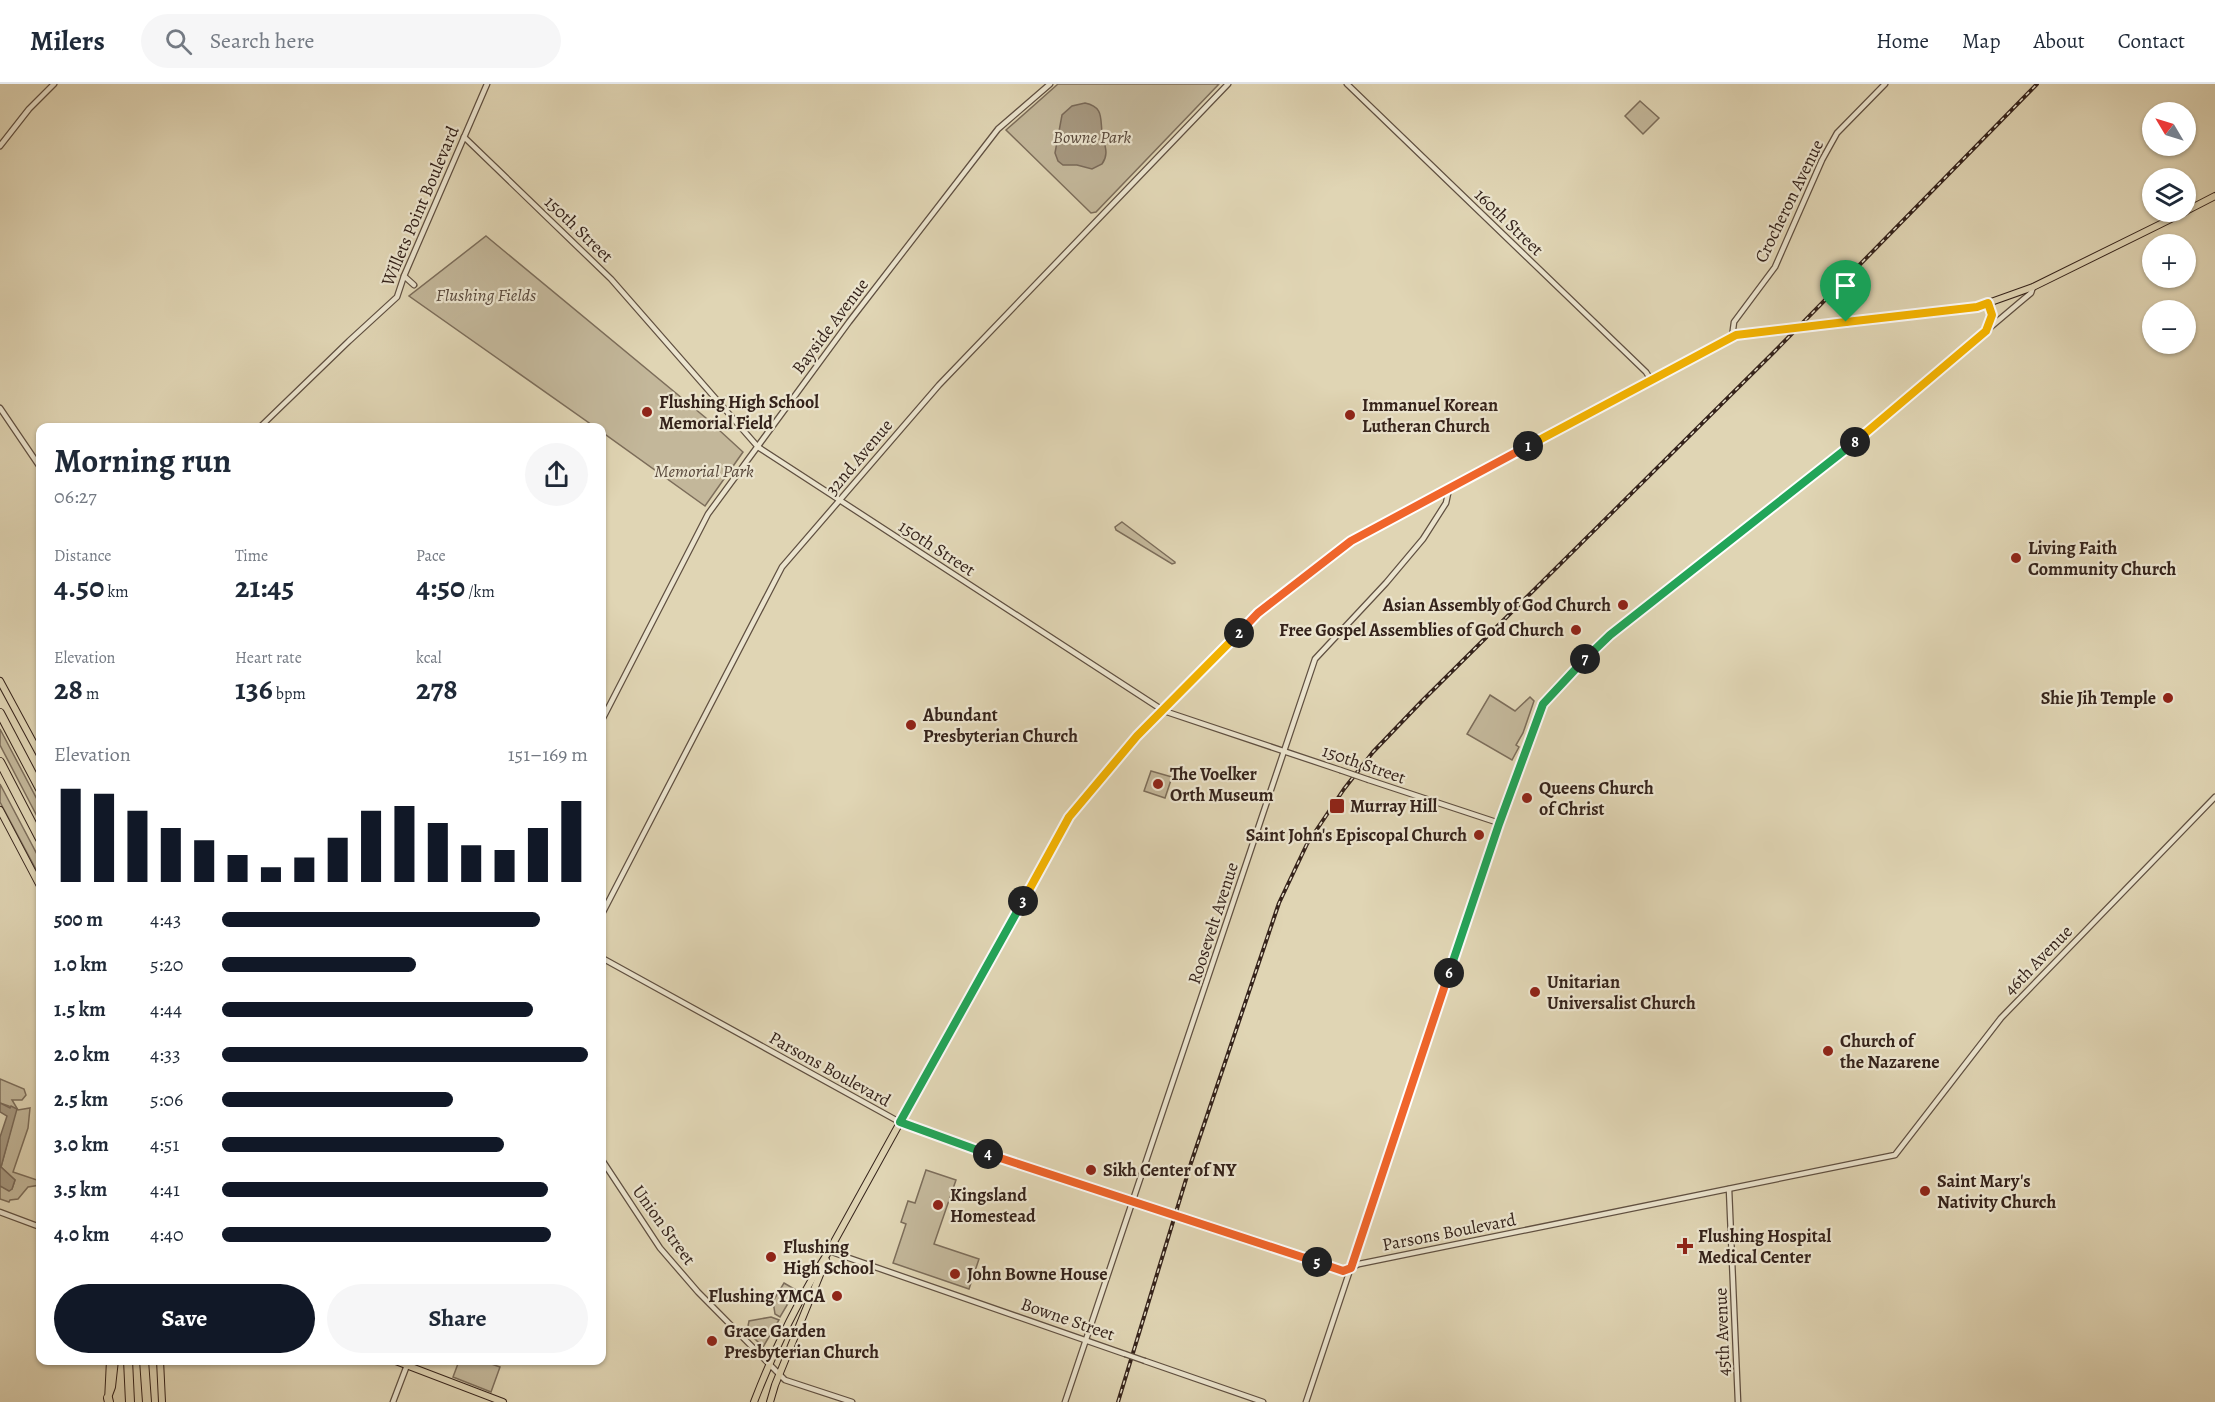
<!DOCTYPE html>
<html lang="en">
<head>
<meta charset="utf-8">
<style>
	:root { --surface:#fff; --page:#f6f6f7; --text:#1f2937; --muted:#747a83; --line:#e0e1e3; --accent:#111827 }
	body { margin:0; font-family:Alegreya,serif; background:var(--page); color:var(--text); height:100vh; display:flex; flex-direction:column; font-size:22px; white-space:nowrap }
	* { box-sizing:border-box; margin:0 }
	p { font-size:20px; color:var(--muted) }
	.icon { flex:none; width:33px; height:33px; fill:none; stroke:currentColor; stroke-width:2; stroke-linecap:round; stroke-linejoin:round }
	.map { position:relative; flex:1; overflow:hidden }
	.details { position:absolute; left:36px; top:339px; width:570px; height:942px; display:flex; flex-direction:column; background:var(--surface); border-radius:12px; box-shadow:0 2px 4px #0004 }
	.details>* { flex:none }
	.needle { width:39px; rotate:308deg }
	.buttons { position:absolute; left:2142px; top:18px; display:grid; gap:12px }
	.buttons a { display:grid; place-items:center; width:54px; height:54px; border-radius:50%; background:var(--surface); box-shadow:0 2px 4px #0004; font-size:30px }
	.pin { position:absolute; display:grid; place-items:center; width:51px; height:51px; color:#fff; margin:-62px -26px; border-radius:50% 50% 50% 0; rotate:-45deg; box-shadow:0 0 6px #0007 }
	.pin .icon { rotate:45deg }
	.km { position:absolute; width:30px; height:30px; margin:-15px; border-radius:50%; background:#222; color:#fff; font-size:16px; line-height:30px; text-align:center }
	.round { display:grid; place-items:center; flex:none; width:63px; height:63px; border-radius:32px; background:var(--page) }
	.summary { display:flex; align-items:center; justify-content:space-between; height:102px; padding:0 18px }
	h1 { font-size:33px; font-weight:700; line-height:45px }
	.metrics { display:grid; grid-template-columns:repeat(3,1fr); gap:9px; height:102px; padding:6px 18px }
	.metrics div { display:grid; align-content:center }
	.metrics b { font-size:30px; font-weight:700 }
	.metrics small { font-size:16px; font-weight:400 }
	.metrics p { font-size:16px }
	.chart { height:168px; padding:12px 18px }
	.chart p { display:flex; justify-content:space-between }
	.chart svg { width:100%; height:108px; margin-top:6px; stroke:var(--accent); stroke-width:6 }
	.action { display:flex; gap:12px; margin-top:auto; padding:12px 18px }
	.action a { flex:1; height:69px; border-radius:36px; background:var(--accent); color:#fff; font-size:24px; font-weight:700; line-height:69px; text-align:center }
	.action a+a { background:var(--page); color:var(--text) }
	ul { padding:0 18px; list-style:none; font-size:20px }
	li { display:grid; grid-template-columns:96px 72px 1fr; align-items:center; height:45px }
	li i { height:15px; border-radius:8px; background:var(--accent) }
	header { display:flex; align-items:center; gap:36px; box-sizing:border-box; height:84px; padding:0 30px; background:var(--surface); border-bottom:2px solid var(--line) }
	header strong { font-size:28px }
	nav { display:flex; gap:33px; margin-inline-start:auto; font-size:21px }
	.search { width:420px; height:54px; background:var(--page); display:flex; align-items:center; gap:15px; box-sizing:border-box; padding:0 21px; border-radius:33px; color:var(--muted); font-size:22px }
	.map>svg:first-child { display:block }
	.green { fill:#c3b79a; stroke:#7c6d5a; stroke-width:1.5 }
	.water { fill:#a69880; stroke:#796958; stroke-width:1.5 }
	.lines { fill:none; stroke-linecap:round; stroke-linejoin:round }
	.minor-casing { stroke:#605041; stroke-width:7 }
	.major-casing { stroke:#35231b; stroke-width:8 }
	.highway-casing { stroke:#35231b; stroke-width:10 }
	.minor { stroke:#ebe4ce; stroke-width:4.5 }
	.major { stroke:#e0d5b4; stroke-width:6 }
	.highway { stroke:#e0d5b4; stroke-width:8 }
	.rail-casing { stroke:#35231b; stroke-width:4 }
	.rail { stroke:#ebe4ce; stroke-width:1.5; stroke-dasharray:4.5; stroke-linecap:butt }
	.minor-bridge-casing { stroke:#605041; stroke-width:7; stroke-linecap:butt }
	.minor-bridge { stroke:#ebe4ce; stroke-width:4.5 }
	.split-1-casing { stroke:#fff; stroke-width:12 }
	.split-2-casing { stroke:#fff; stroke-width:12 }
	.split-3-casing { stroke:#fff; stroke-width:12 }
	.split-4-casing { stroke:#fff; stroke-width:12 }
	.split-5-casing { stroke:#fff; stroke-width:12 }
	.split-6-casing { stroke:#fff; stroke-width:12 }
	.split-7-casing { stroke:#fff; stroke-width:12 }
	.split-8-casing { stroke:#fff; stroke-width:12 }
	.split-9-casing { stroke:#fff; stroke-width:12 }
	.split-1 { stroke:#f5b400; stroke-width:8 }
	.split-2 { stroke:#f0652b; stroke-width:8 }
	.split-3 { stroke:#f5b400; stroke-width:8 }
	.split-4 { stroke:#22a559; stroke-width:8 }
	.split-5 { stroke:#f0652b; stroke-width:8 }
	.split-6 { stroke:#f0652b; stroke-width:8 }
	.split-7 { stroke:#22a559; stroke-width:8 }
	.split-8 { stroke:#22a559; stroke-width:8 }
	.split-9 { stroke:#f5b400; stroke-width:8 }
	.poi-dot { fill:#8f2418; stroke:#ebe4ce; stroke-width:2 }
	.labels { text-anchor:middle; stroke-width:4.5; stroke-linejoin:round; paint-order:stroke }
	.park-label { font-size:18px; font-style:italic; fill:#58483b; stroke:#ebe4ce }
	.street-label { font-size:18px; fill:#35231b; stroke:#ebe4ce }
	.poi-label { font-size:18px; font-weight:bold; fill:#35231b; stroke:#ebe4ce; text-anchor:start }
</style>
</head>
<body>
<header>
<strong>Milers</strong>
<div class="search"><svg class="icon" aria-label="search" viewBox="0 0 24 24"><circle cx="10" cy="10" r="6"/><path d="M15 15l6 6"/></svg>Search here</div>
<nav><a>Home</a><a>Map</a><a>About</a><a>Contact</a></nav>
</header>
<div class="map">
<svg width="2215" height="1318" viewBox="0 0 2215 1318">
	<rect width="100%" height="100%" fill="#e0d5b4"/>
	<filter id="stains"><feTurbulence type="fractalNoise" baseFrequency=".00333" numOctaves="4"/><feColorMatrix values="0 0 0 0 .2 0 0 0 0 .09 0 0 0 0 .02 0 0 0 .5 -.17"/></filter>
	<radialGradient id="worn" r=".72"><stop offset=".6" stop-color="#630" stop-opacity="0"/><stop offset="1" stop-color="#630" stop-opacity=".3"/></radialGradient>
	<g class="green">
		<polygon points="1058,0 1219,0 1096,128 1091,129 1006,46"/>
		<polygon points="1640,17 1659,34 1643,50 1625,32"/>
		<polygon points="486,152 706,334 743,368 705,422 602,348 602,344 595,343 409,212"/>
		<polygon points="1122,438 1175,478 1175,479 1172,480 1116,446 1115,443"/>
		<polygon points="1490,611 1515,627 1530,613 1534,617 1523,649 1516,661 1519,663 1512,676 1467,650"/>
		<polygon points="0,645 40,721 40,738 0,661"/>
		<polygon points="1151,687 1172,693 1165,714 1144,707"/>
		<polygon points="0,700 40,776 40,793 0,718"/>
		<polygon points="0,995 24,1005 26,1011 22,1016 12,1016 18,1026 30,1024 28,1044 13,1088 40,1097 40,1101 28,1103 18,1115 10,1116 9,1118 0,1115 0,1102 9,1106 12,1105 15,1096 1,1083 16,1025 10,1026 9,1022 0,1019"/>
		<polygon points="926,1086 956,1096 934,1160 979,1175 969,1205 893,1179 906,1140 901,1138 908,1117 915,1119"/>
		<polygon points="784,1199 796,1206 780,1233 775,1230 773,1217"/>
		<polygon points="771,1233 779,1236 763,1263 747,1247 749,1237"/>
		<polygon points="459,1277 483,1277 500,1283 491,1308 453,1293"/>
	</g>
	<g class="water">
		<path d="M1085 19C1106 23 1099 38 1103 53 1105 63 1109 70 1102 80L1092 85 1077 81H1063L1058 77 1055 69 1062 31 1072 22Z"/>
		<polygon points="0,1019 10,1024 11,1022 17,1025 1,1083 15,1096 12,1105 9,1107 0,1102 0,1053 7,1032 0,1028"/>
	</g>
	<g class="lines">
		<defs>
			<g id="minor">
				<polyline points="1347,0 1646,288 1651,296"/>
				<polyline points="464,53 611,195 758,363 1164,627 1340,686"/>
				<polyline points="0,62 29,25 54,0"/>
				<polyline points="404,192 414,201"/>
				<polyline points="1986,247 1992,231 1988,219"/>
				<polyline points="1732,253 1734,238 1775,183 1822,76 1837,49 1885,0"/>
				<polyline points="0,324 40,383"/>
				<polyline points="259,344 349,257 397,213 404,192 487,0"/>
				<polyline points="602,636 708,430 849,238 998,45 1050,0"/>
				<polyline points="1369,696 1499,739"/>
				<polyline points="602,830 782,483 939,301 1228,0"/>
				<polyline points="602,874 905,1041 1167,1129"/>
				<polyline points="602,1076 660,1164 698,1208 785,1296 852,1318"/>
				<polyline points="1729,1105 1738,1318"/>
				<polyline points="0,1128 40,1143"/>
				<polyline points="1190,1136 1343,1187 1359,1180 1895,1071 2001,934 2215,713"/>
				<polyline points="829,1167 1125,1270"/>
				<polyline points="1145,1277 1263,1318"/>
				<polyline points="393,1318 409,1276"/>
				<polyline points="1065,1318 1315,575 1386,499 1423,455 1446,419 1449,405"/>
				<polyline points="1306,1318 1499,739 1543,620 1606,554 1862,352 2019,219 2031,209 2033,203"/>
			</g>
			<g id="major">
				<polyline points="2186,127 2215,112"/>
				<polyline points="0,597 40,671"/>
				<polyline points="0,726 40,802"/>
				<polyline points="160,1276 162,1318"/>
				<polyline points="393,1276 503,1318"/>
				<polyline points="109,1311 112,1303 115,1276"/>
				<polyline points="108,1317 110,1276"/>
				<path d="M754 1318C774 1266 799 1214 829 1167L1069 733 1137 652 1258 529 1351 457 1736 251 1977 223 2033 203 2185 128"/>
				<polyline points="770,1318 775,1301 826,1176"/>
			</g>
			<g id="highway">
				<polyline points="0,629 40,705"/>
				<polyline points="0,678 40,755"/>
				<polyline points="128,1276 130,1318"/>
				<polyline points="144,1276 147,1318"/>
				<polyline points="108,1314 109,1318"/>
			</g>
		</defs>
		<use href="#minor" class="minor-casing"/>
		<use href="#major" class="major-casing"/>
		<use href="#highway" class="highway-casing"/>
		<use href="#minor" class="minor"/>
		<use href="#major" class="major"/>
		<use href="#highway" class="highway"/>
		<defs>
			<polyline id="rail" points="1118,1318 1191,1079 1279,819 1307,760 1344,705 1373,668 1422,617 1774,268 2037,0"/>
		</defs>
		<use href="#rail" class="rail-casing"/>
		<use href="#rail" class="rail"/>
		<defs>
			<g id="minor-bridge">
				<polyline points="1340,686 1369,696"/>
				<polyline points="1167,1129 1190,1136"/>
				<polyline points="1125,1270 1145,1277"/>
			</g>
		</defs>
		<use href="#minor-bridge" class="minor-bridge-casing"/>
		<use href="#minor-bridge" class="minor-bridge"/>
	</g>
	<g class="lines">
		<defs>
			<polyline id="split-1" points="1528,362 1736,251 1846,238"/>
			<polyline id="split-2" points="1239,549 1258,529 1351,457 1528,362"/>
			<polyline id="split-3" points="1023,817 1069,733 1137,652 1239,549"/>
			<polyline id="split-4" points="988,1070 900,1038 1023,817"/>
			<polyline id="split-5" points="988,1070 1317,1178"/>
			<polyline id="split-6" points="1317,1178 1343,1187 1351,1184 1449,889"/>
			<polyline id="split-7" points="1449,889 1499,740 1543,620 1585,575"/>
			<polyline id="split-8" points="1585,575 1610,551 1855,358"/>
			<polyline id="split-9" points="1846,238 1977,223 1988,219 1992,231 1986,247 1855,358"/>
		</defs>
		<use href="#split-1" class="split-1-casing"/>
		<use href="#split-2" class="split-2-casing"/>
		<use href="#split-3" class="split-3-casing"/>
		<use href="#split-4" class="split-4-casing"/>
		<use href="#split-5" class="split-5-casing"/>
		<use href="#split-6" class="split-6-casing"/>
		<use href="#split-7" class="split-7-casing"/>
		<use href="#split-8" class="split-8-casing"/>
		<use href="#split-9" class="split-9-casing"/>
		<use href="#split-1" class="split-1"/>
		<use href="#split-2" class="split-2"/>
		<use href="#split-3" class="split-3"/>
		<use href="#split-4" class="split-4"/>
		<use href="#split-5" class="split-5"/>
		<use href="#split-6" class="split-6"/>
		<use href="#split-7" class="split-7"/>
		<use href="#split-8" class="split-8"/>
		<use href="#split-9" class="split-9"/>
	</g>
	<g class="poi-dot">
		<circle cx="647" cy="328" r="6"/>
		<circle cx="1350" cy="331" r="6"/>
		<circle cx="2016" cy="474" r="6"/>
		<circle cx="1623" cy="521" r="6"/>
		<circle cx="1576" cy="546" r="6"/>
		<circle cx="2168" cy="614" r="6"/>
		<circle cx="911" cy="641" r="6"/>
		<circle cx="1158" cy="700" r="6"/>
		<circle cx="1527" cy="714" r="6"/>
		<rect x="1329" y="714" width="16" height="16" rx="3"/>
		<circle cx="1479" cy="751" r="6"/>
		<circle cx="1535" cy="908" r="6"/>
		<circle cx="1828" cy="967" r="6"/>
		<circle cx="1091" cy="1086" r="6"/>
		<circle cx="1925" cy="1107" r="6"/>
		<circle cx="938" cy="1121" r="6"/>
		<path d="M1682 1153h6v6h6v6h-6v6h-6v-6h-6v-6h6z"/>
		<circle cx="771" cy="1173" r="6"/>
		<circle cx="955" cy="1190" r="6"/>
		<circle cx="837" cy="1212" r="6"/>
		<circle cx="712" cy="1257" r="6"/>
	</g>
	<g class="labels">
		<g class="park-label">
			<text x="1092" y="59">Bowne Park</text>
			<text x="486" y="217">Flushing Fields</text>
			<text x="704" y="393">Memorial Park</text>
		</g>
		<g class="street-label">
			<text transform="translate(1789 117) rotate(-64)" y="6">Crocheron Avenue</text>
			<text transform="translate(420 122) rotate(-67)" y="6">Willets Point Boulevard</text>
			<text transform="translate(1509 138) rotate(44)" y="6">160th Street</text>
			<text transform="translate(579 145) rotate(44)" y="6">150th Street</text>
			<text transform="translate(830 242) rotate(-53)" y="6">Bayside Avenue</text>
			<text transform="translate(859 373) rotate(-50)" y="6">32nd Avenue</text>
			<text transform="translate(937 464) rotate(33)" y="6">150th Street</text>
			<text transform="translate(1364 680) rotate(19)" y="6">150th Street</text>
			<text transform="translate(1213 839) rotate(-72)" y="6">Roosevelt Avenue</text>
			<text transform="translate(2038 876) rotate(-46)" y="6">46th Avenue</text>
			<text transform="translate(830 985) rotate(29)" y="6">Parsons Boulevard</text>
			<text transform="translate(664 1141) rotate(54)" y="6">Union Street</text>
			<text transform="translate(1449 1148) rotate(-11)" y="6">Parsons Boulevard</text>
			<text transform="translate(1068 1235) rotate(19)" y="6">Bowne Street</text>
			<text transform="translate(1722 1248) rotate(-92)" y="6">45th Avenue</text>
		</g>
		<g class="poi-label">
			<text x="659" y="324">Flushing High School<tspan x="659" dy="21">Memorial Field</tspan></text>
			<text x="1362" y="327">Immanuel Korean<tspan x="1362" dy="21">Lutheran Church</tspan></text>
			<text x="2028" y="470">Living Faith<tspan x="2028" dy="21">Community Church</tspan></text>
			<text x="1611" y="527" text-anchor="end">Asian Assembly of God Church</text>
			<text x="1564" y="552" text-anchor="end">Free Gospel Assemblies of God Church</text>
			<text x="2156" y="620" text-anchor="end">Shie Jih Temple</text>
			<text x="923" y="637">Abundant<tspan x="923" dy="21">Presbyterian Church</tspan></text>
			<text x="1170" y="696">The Voelker<tspan x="1170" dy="21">Orth Museum</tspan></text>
			<text x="1539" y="710">Queens Church<tspan x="1539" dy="21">of Christ</tspan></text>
			<text x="1350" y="728">Murray Hill</text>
			<text x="1467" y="757" text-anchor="end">Saint John's Episcopal Church</text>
			<text x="1547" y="904">Unitarian<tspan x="1547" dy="21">Universalist Church</tspan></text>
			<text x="1840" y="963">Church of<tspan x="1840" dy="21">the Nazarene</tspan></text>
			<text x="1103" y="1092">Sikh Center of NY</text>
			<text x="1937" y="1103">Saint Mary's<tspan x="1937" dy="21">Nativity Church</tspan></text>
			<text x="950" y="1117">Kingsland<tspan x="950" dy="21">Homestead</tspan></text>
			<text x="1698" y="1158">Flushing Hospital<tspan x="1698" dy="21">Medical Center</tspan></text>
			<text x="783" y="1169">Flushing<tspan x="783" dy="21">High School</tspan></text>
			<text x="967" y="1196">John Bowne House</text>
			<text x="825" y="1218" text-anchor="end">Flushing YMCA</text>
			<text x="724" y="1253">Grace Garden<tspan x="724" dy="21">Presbyterian Church</tspan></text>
		</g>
	</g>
	<rect width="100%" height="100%" filter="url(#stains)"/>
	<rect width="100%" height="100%" fill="url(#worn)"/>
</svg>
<div class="buttons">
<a><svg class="needle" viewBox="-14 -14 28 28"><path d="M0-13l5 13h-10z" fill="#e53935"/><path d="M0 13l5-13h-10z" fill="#747a83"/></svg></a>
<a><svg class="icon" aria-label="layers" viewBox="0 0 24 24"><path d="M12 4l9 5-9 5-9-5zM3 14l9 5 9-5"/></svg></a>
<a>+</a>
<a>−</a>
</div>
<div class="pin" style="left:1846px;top:238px;background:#1e9e55"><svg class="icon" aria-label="arrive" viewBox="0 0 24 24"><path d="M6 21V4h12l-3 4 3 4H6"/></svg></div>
<b class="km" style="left:1528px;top:362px">1</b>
<b class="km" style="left:1239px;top:549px">2</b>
<b class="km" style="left:1023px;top:817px">3</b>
<b class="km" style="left:988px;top:1070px">4</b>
<b class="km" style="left:1317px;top:1178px">5</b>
<b class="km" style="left:1449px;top:889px">6</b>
<b class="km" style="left:1585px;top:575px">7</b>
<b class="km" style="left:1855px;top:358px">8</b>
<section class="details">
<div class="summary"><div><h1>Morning run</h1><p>06:27</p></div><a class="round"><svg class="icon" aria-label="share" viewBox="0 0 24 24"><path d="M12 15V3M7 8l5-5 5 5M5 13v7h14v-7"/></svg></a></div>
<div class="metrics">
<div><p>Distance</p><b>4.50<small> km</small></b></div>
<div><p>Time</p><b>21:45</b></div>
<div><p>Pace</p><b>4:50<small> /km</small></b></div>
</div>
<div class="metrics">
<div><p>Elevation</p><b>28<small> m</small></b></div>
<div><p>Heart rate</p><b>136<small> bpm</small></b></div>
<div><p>kcal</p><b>278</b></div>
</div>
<div class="chart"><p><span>Elevation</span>151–169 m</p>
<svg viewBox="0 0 160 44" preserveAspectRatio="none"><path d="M5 44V6M15 44V8M25 44V15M35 44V22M45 44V27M55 44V33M65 44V38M75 44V34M85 44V26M95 44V15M105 44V13M115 44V20M125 44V29M135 44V31M145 44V22M155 44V11"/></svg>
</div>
<ul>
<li><b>500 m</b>4:43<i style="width:87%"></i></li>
<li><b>1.0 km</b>5:20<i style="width:53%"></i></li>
<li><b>1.5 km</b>4:44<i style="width:85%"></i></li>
<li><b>2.0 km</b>4:33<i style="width:100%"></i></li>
<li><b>2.5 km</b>5:06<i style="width:63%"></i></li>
<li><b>3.0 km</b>4:51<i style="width:77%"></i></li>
<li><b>3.5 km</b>4:41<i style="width:89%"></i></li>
<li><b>4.0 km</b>4:40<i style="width:90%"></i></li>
</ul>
<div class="action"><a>Save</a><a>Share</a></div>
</section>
</div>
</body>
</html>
